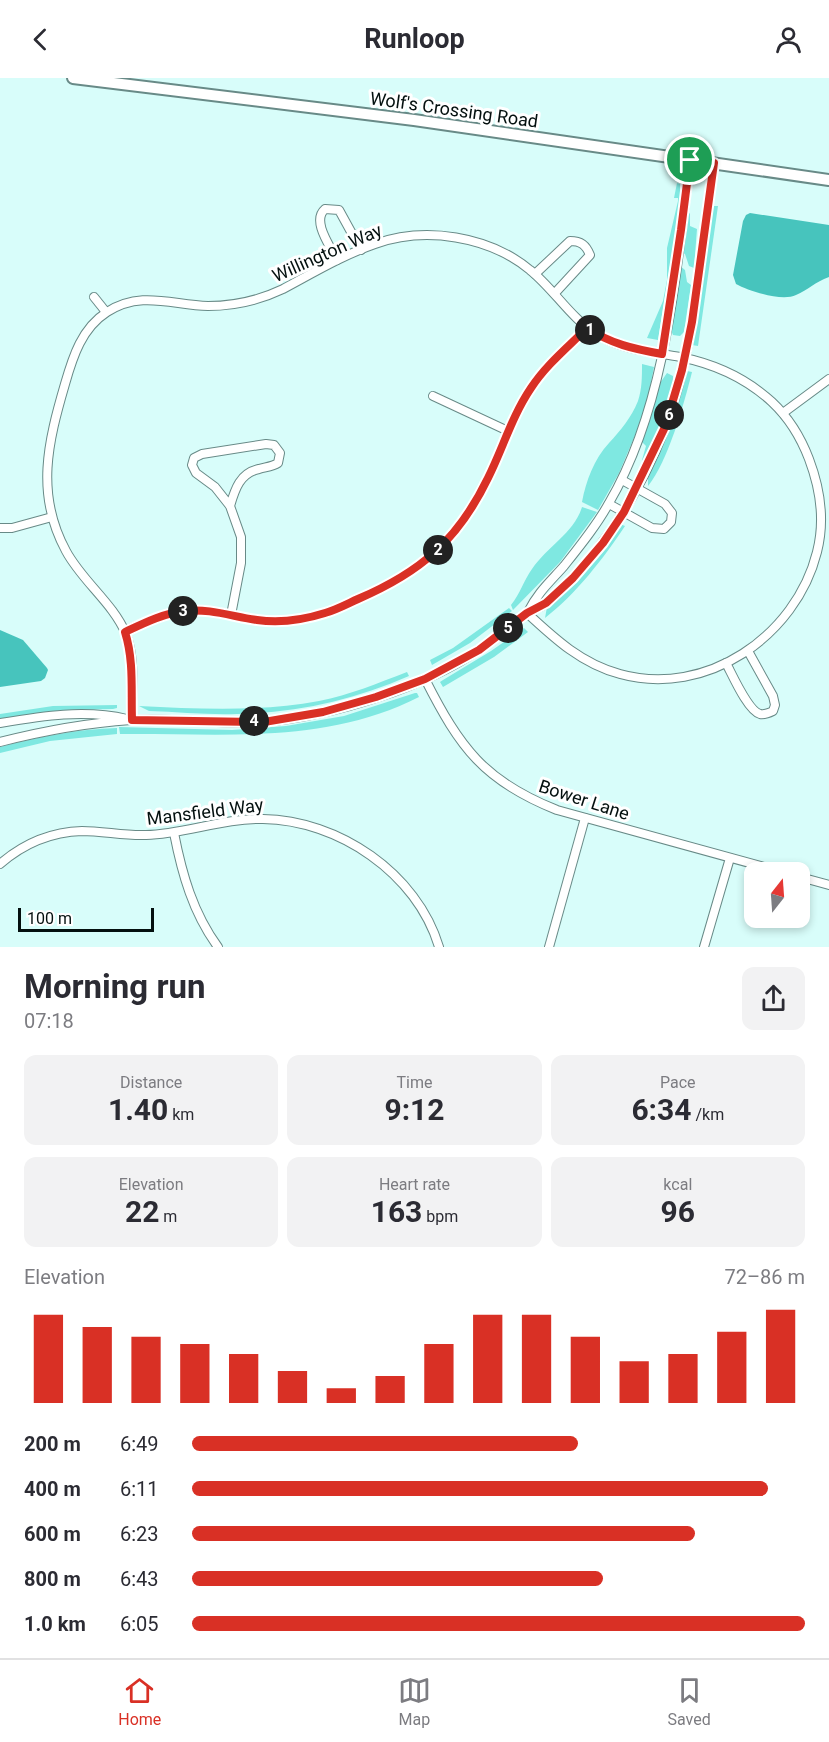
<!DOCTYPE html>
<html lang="en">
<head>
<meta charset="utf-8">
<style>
	:root { --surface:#fff; --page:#f2f2f3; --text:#2b2b33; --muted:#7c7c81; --line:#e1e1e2; --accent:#d93025 }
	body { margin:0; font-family:Roboto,sans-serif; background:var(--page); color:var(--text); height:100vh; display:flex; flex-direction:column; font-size:22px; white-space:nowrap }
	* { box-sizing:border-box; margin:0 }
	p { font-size:20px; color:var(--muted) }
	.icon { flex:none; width:33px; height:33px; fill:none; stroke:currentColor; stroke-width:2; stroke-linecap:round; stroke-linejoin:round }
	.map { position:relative; height:869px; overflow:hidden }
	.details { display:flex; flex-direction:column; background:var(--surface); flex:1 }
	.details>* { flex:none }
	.needle { width:39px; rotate:17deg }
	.controls { position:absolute; left:744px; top:784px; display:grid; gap:12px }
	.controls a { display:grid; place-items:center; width:66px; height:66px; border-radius:12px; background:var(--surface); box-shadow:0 3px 9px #0003; font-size:30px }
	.scale { position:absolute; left:18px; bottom:15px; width:136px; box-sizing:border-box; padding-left:6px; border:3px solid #04100f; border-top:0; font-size:16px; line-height:21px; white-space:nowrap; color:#04100f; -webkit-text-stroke:4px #fff; paint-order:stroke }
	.pin { position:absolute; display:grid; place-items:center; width:51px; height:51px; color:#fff; margin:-26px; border:3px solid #fff; border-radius:50%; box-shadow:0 2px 6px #0007 }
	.km { position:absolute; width:30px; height:30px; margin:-15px; border-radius:50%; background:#222; color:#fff; font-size:16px; line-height:30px; text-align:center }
	.round { display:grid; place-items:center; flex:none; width:63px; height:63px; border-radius:12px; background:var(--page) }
	.summary { display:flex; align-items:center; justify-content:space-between; height:102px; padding:0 24px }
	h1 { font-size:33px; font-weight:700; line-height:45px }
	.figures { display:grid; grid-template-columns:repeat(3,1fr); gap:9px; height:102px; padding:6px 24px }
	.figures div { display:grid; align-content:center; border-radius:12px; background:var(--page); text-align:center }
	.figures b { font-size:30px; font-weight:700 }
	.figures small { font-size:16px; font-weight:400 }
	.figures p { font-size:16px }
	.chart { height:168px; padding:12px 24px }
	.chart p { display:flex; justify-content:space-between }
	.chart svg { width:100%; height:108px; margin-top:6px; stroke:var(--accent); stroke-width:6 }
	ul { padding:0 24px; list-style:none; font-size:20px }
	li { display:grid; grid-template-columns:96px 72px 1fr; align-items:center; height:45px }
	li i { height:15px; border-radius:8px; background:var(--accent) }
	header { display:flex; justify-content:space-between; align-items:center; height:78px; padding:0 24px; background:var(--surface); font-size:27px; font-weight:700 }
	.menu { display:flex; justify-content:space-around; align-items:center; height:84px; border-top:2px solid var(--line); background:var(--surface); font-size:16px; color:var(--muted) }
	.menu a { display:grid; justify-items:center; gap:3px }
	.menu .on { color:var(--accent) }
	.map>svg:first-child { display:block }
	.green { fill:#7fe8e1 }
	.water { fill:#47c4bd }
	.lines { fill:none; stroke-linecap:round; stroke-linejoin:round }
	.minor-casing { stroke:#688a87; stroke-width:10 }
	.secondary-casing { stroke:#688a87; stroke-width:14 }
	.minor { stroke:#fff; stroke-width:8 }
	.secondary { stroke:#fff; stroke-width:10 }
	.route-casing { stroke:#fff; stroke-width:12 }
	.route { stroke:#d93025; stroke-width:8 }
	.labels { text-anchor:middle; stroke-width:6; stroke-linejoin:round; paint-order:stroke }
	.street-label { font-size:18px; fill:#04100f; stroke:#fff }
</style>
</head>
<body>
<header><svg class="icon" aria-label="back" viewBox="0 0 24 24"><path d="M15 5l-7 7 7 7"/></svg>Runloop<svg class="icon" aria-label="person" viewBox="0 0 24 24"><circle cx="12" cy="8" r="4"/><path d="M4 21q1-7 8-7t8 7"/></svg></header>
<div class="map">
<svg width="829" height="869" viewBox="0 0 829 869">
	<rect width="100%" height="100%" fill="#d8fdfa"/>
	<g class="green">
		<polygon points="677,105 680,106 680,125 658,262 647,260 663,223 667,202 667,170 678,123 678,120 674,120"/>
		<polygon points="712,128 718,128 698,268 692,267 692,264"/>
		<polygon points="687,132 690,136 690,148 697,151 694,190 689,188 685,176 681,174"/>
		<polygon points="679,187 685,192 687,204 691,207 684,254 680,258 673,257 671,252"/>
		<path d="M642 286 654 289 648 320 636 355 619 395 598 432 582 424C586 403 594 381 609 365 621 352 631 340 638 323 642 311 642 299 642 286Z"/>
		<path d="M687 293 692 294C684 326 668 383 648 408V397Z"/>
		<path d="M667 295 673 298C675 318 653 367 644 386L642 382 646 368 642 364 660 305Z"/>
		<path d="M582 429 597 434 560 484 513 532 511 527C520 516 524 502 532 491 547 469 574 455 582 429Z"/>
		<path d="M620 446 625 448C603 481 576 516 545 540L547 529 561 516Z"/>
		<polygon points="509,530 512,533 470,565 432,587 430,582 453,570"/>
		<polygon points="524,550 528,554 494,579 443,609 440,604 443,602 491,573"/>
		<path d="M407 594 409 598C354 622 297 635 237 636 208 637 179 634 149 633L139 628C200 631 259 634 319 623 350 617 378 605 407 594Z"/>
		<path d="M415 615H417L419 619C325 667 221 655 120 656L119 649 232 652 286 648 344 638Z"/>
		<polygon points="117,627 117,630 113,631 63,632 0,641 0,636 53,628"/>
		<path d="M117 650V656L50 663 0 675V669C38 659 77 651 117 650Z"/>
	</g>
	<g class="water">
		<path d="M750 135 829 147V199C815 204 808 212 796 217 782 224 749 213 736 206L733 197 743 143 746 137Z"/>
		<polygon points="0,552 23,562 47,590 48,592 45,600 41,603 0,609"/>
	</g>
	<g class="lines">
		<defs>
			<g id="minor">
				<path d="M337 182C331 169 311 143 325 131L339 132 361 172"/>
				<path d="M535 196 570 163C581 163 586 167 590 177L555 215"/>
				<polyline points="94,219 106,234"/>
				<polyline points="433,318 508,353"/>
				<polyline points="783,335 829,301"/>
				<polyline points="609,426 652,450 664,451 671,444 672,435 665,426 622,402"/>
				<path d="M230 428C235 411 240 395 259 391 265 389 272 389 278 385L280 375 274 367 266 366 202 376 194 380 192 387 196 395 215 409 230 428 241 459V485L231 537"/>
				<polyline points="0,450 12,450 52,439"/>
				<path d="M528 534C538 514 550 504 564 488 580 468 597 447 609 425 667 326 676 194 690 82"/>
				<path d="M125 553C143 545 165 535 185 533 209 530 233 539 257 542 279 545 303 542 325 535 336 532 347 526 358 521 421 494 458 462 488 400 503 370 512 338 531 310 546 287 568 269 587 250"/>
				<path d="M726 585C732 596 748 633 760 636 765 637 769 635 773 633L775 627 773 618 748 573"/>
				<path d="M425 601C460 670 484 703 557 732L786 795"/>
				<path d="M132 642C131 614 136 583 126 556 113 525 82 503 66 473 35 416 48 364 65 306 73 278 82 250 107 234 141 212 172 227 208 228 233 228 260 222 283 211 313 195 343 177 375 166 425 148 489 158 530 192 554 211 571 241 598 257 623 272 652 274 680 279 715 286 746 300 772 324 788 339 801 360 809 381 820 410 825 443 817 474 796 558 706 620 620 596 582 586 555 561 527 535"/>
				<path d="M0 645C42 638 85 631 127 641"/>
				<path d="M0 664C43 653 87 645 131 642 175 639 220 647 264 644 333 638 423 610 480 571 496 561 510 547 526 536 532 532 539 530 545 526 555 520 564 509 572 500 618 452 653 390 673 327 697 249 701 166 714 85"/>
				<path d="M174 755C182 796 193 835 218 869"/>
				<path d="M0 786C23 766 51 754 82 753 103 753 125 758 146 757 185 756 223 740 263 741 338 742 417 795 439 869"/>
				<polyline points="800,799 829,807"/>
				<polyline points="549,869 585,740"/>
				<polyline points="704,869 730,780"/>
			</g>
			<polyline id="secondary" points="73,0 414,42 829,102"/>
		</defs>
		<use href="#minor" class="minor-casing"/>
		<use href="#secondary" class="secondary-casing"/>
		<use href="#minor" class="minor"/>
		<use href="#secondary" class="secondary"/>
	</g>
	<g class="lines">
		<defs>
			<path id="route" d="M690 82 714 85 692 244 682 292 665 349 624 434 603 465 573 500 546 525 527 535 479 572 425 601 376 619 323 634 264 644 132 642C131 611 134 583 125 554 144 545 164 535 185 533 209 530 234 539 257 542 279 545 303 542 325 535 336 532 347 526 358 521 421 494 458 462 488 400 503 370 512 338 531 310 546 287 568 269 587 250 611 266 634 271 662 276L681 152Z"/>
		</defs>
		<use href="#route" class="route-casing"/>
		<use href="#route" class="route"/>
	</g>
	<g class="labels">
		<g class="street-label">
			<text transform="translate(454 32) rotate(8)" y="6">Wolf's Crossing Road</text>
			<text transform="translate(327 175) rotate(-24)" y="6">Willington Way</text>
			<text transform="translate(584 722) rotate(18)" y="6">Bower Lane</text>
			<text transform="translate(205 734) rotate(-7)" y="6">Mansfield Way</text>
		</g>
	</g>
</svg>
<div class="controls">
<a><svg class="needle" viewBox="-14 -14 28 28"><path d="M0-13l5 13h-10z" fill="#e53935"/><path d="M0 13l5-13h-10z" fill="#7c7c81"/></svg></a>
</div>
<div class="scale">100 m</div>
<div class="pin" style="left:690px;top:82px;background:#1e9e55"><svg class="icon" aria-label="arrive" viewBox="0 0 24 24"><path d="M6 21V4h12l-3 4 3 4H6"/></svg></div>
<b class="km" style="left:590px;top:252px">1</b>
<b class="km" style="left:438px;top:472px">2</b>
<b class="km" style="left:183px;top:533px">3</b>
<b class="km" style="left:254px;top:643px">4</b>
<b class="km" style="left:508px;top:550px">5</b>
<b class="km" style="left:669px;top:337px">6</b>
</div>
<section class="details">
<div class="summary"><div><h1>Morning run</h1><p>07:18</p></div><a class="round"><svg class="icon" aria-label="share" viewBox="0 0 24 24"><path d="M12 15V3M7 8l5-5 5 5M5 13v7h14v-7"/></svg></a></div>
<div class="figures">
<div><p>Distance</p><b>1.40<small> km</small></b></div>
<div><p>Time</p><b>9:12</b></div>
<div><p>Pace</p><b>6:34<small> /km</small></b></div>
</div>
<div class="figures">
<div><p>Elevation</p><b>22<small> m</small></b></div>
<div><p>Heart rate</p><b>163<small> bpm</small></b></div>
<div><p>kcal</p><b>96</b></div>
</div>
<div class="chart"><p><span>Elevation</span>72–86 m</p>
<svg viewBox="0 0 160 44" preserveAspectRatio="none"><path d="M5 44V8M15 44V13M25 44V17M35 44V20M45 44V24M55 44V31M65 44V38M75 44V33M85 44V20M95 44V8M105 44V8M115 44V17M125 44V27M135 44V24M145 44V15M155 44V6"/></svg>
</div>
<ul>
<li><b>200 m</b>6:49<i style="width:63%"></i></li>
<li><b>400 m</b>6:11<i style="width:94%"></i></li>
<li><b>600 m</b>6:23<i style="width:82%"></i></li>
<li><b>800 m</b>6:43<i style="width:67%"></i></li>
<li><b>1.0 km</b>6:05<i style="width:100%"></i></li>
</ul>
</section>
<nav class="menu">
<a class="on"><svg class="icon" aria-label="home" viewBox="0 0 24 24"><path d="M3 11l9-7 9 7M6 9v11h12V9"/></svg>Home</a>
<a><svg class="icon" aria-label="map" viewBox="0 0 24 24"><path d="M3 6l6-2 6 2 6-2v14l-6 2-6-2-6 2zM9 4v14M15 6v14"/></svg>Map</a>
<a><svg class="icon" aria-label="saved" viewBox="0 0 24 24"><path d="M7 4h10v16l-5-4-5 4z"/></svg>Saved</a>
</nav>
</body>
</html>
